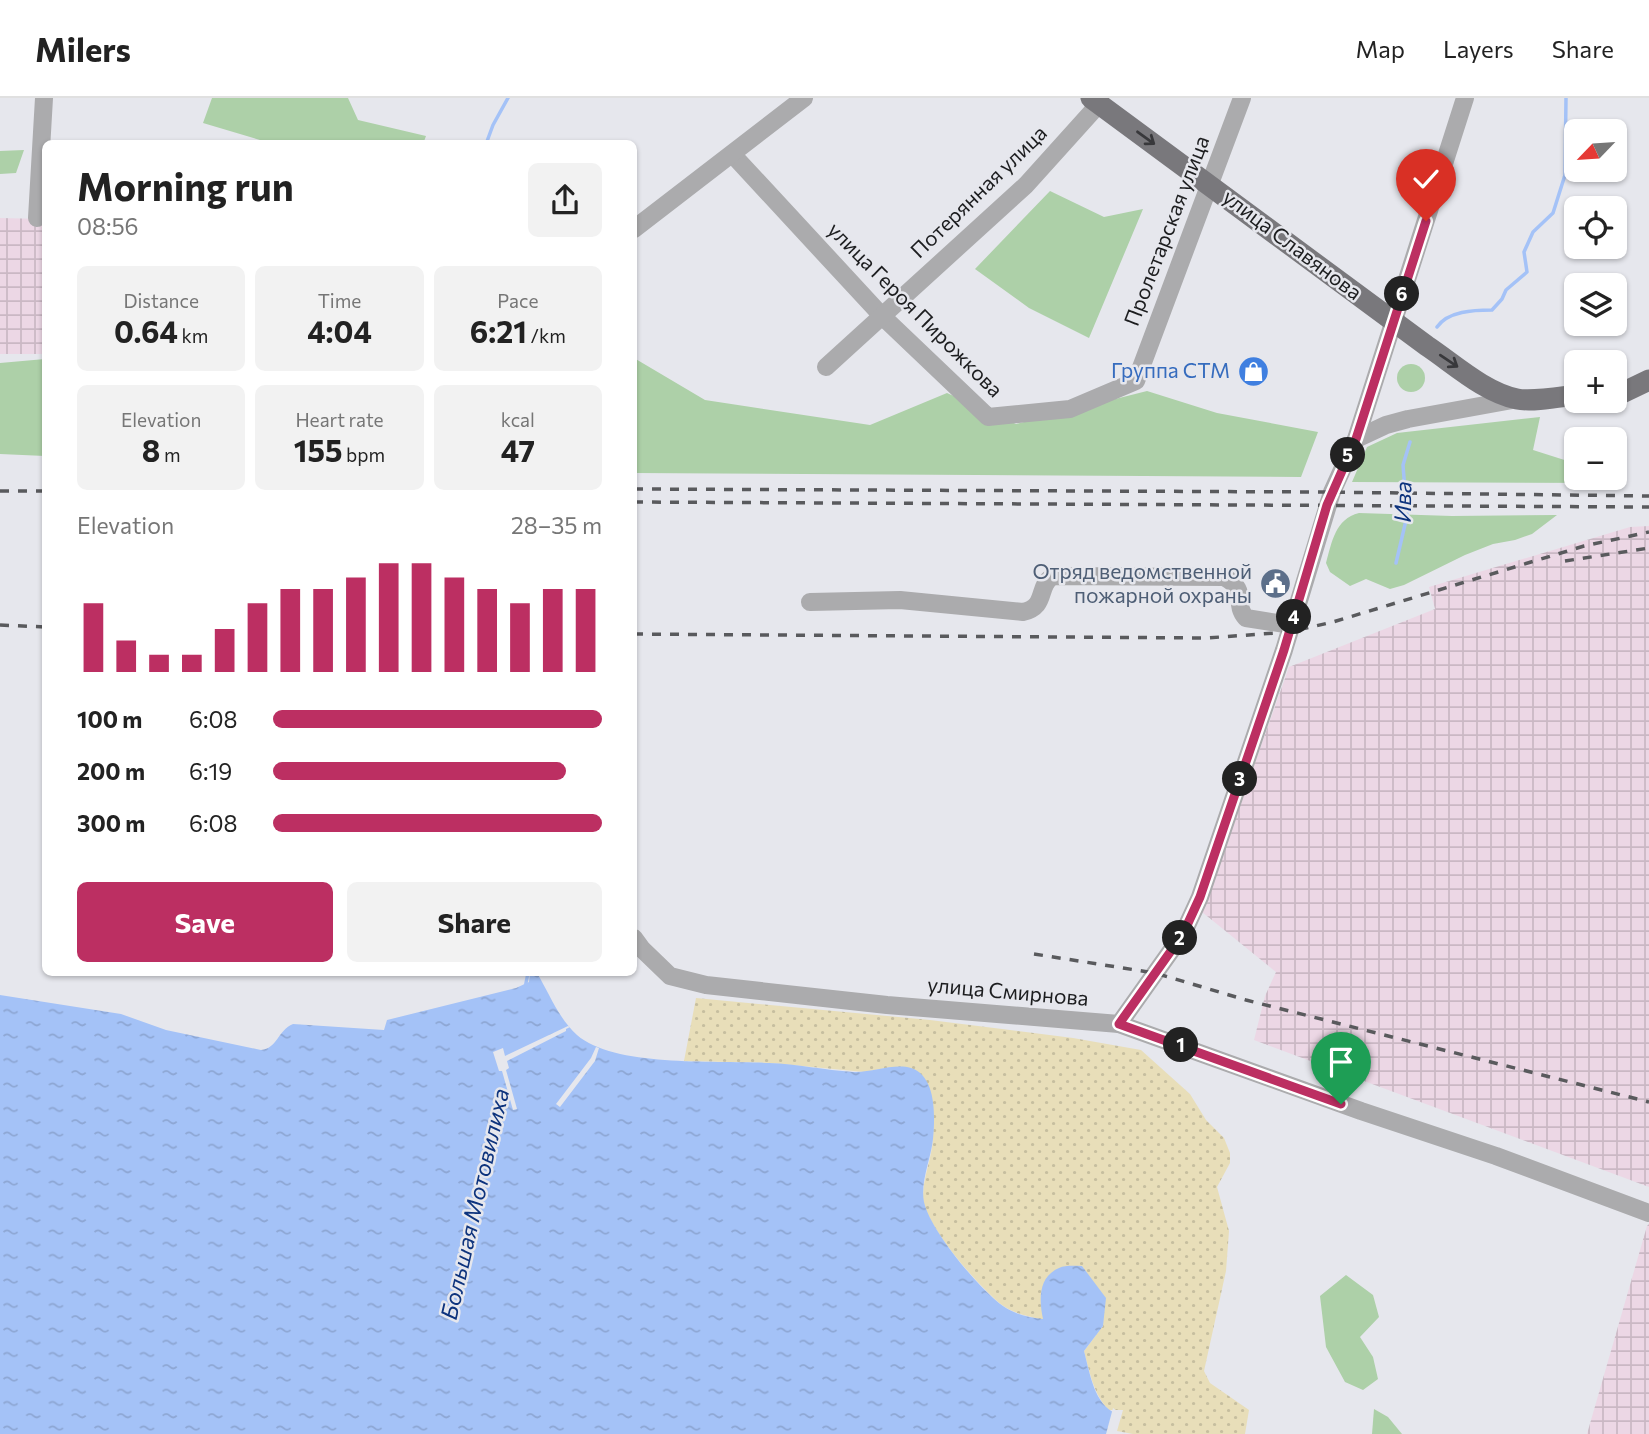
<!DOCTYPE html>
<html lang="en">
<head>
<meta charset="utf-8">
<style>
	:root { --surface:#fff; --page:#f2f2f2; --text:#222; --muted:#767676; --line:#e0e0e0; --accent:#bc2f62 }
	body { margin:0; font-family:Commissioner,sans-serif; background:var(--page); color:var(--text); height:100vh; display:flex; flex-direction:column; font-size:26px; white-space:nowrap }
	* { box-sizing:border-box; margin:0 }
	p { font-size:23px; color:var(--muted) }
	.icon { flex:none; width:38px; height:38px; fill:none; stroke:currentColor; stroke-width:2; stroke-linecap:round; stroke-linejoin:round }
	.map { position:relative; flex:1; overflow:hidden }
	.drawer { position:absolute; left:42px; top:42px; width:595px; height:836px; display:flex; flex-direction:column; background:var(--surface); border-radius:10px; box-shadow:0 2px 5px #0004 }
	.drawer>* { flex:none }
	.needle { width:46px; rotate:245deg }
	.tools { position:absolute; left:1564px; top:21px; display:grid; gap:14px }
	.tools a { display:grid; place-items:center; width:63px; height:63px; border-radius:10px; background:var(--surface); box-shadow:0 2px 5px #0004; font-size:35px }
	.pin { position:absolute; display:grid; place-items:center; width:60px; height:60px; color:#fff; margin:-72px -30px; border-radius:50% 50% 50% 0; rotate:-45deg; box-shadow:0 0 7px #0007 }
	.pin .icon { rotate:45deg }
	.km { position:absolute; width:35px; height:35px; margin:-18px; border-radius:50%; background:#222; color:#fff; font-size:19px; line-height:35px; text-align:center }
	.round { display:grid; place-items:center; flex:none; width:74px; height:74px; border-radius:10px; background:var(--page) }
	.head { display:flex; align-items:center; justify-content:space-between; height:119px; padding:0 35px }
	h1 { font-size:38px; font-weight:700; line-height:52px }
	.figures { display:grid; grid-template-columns:repeat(3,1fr); gap:10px; height:119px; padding:7px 35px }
	.figures div { display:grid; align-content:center; border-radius:10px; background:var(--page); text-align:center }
	.figures b { font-size:30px; font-weight:700 }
	.figures small { font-size:19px; font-weight:400 }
	.figures p { font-size:19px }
	.chart { height:196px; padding:14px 35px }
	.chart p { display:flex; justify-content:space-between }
	.chart svg { width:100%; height:126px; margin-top:7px; stroke:var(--accent); stroke-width:6 }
	.action { display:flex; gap:14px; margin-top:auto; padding:14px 35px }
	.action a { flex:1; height:80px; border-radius:10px; background:var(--accent); color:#fff; font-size:28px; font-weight:700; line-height:80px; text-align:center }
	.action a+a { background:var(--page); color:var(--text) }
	ul { padding:0 35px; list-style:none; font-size:23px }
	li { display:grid; grid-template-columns:112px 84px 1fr; align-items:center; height:52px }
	li i { height:18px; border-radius:9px; background:var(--accent) }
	header { display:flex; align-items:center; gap:42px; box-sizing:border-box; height:98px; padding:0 35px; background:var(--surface); border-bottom:2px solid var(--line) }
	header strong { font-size:33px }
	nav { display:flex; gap:38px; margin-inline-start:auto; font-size:24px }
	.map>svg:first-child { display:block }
	.industrial { fill:url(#industrial-grid) }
	.green { fill:#add0a8 }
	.sand { fill:url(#sand-dots) }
	.water { fill:url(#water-ripples) }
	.pier { fill:#e6e7ed }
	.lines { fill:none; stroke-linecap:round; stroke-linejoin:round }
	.stream { stroke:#a4c2f7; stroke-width:3.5 }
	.minor { stroke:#ababad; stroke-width:18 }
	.major { stroke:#79787c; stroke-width:21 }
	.rail { stroke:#595a5d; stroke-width:3.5; stroke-dasharray:9 9; stroke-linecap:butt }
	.oneway { stroke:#38383b }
	.route-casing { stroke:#fff; stroke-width:14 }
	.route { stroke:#bc2f62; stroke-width:9 }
	.labels { text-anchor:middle; stroke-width:5; stroke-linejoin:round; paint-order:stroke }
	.street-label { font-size:21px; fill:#1c1d1f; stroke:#e6e7ed }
	.shop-label { font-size:21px; fill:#366cbe; stroke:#e6e7ed; text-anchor:end }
	.service-label { font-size:21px; fill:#4e5e75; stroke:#e6e7ed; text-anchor:end }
	.water-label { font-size:23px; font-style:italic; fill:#0d337d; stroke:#e6e7ed }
</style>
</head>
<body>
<header>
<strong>Milers</strong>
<nav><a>Map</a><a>Layers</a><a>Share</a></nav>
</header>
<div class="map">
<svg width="1649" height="1336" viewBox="0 0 1649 1336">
	<defs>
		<pattern id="industrial-grid" width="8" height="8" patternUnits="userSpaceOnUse" patternTransform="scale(1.75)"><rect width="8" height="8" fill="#ecd7e5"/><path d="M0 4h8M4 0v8" fill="none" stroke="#cab8c4"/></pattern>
		<pattern id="sand-dots" width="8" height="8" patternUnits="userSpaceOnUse" patternTransform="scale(1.75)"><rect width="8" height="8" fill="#e8deb9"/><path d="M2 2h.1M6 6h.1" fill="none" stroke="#c6be9f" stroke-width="1.8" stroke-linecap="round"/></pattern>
		<pattern id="water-ripples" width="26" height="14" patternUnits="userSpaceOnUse" patternTransform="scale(1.75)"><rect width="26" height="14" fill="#a4c2f7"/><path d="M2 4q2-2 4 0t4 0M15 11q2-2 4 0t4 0" fill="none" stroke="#8da6d3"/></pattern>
	</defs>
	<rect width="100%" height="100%" fill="#e6e7ed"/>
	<g class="industrial">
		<polygon points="0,120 45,121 45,256 0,256"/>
		<polygon points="1649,428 1649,1089 1254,942 1265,898 1276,874 1202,814 1289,569 1435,511 1429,489 1630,429"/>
		<polygon points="1649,1126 1649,1336 1587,1336 1647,1128"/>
	</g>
	<g class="green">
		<polygon points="212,0 348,0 358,22 426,38 423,46 270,45 203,25"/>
		<polygon points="24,52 16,75 0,76 0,53"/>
		<polygon points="1050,93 1104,119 1143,111 1089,240 1029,210 975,171"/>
		<polygon points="634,260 705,302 870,327 947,295 1016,326 1147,293 1217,315 1318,334 1301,379 634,375"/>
		<polygon points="45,261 45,358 0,356 0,265"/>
		<circle cx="1411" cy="280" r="14"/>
		<polygon points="1540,319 1533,352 1577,366 1577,380 1613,380 1613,382 1609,385 1352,384 1367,349 1397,335"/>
		<path d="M1359 415 1452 418 1557 417 1532 436 1515 442 1493 446 1465 457 1404 487 1390 491 1366 481 1350 488 1330 474 1326 465C1332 444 1335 421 1359 415Z"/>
		<polygon points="1346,1177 1373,1197 1379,1219 1360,1239 1373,1259 1378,1281 1363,1292 1345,1284 1326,1249 1320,1198"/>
		<polygon points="1374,1311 1388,1319 1402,1336 1372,1336"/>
	</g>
	<path class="sand" d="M696 900 930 922 1073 940 1141 952 1190 996 1206 1022 1224 1040 1230 1055V1065L1217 1089 1229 1133 1226 1173 1204 1273 1210 1285 1249 1312 1245 1336H1133L1117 1333 1123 1312H1109C1094 1298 1089 1272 1084 1253L1103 1228 1092 1183 1082 1168 1043 1222C1029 1218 1014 1216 1002 1207 981 1191 923 1126 923 1099 923 1079 932 1060 933 1040 934 1024 932 1007 930 991L892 969 864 974 771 965 684 963Z"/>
	<path class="water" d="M530 875H537C549 895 559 921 577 937 615 970 719 962 769 965 797 966 825 972 853 974 872 975 893 965 911 970 937 978 935 1020 933 1041 931 1061 920 1084 924 1104 930 1132 979 1191 1003 1208 1014 1216 1030 1220 1043 1221 1039 1202 1038 1179 1059 1170 1065 1167 1075 1168 1082 1168L1106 1200 1103 1228 1084 1253C1090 1275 1094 1307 1117 1316L1111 1336H0V897L121 916 166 932 261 952C277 951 278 932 293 926L384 932 387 922 516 890 529 884Z"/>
	<g class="pier">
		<polygon points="568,928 570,929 566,931 566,933 507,963 509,970 506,972 517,1011 513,1012 502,973 499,973 493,954 503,950 505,958"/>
		<polygon points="596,949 599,950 595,963 560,1009 556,1006 591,960"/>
		<polygon points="1113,1310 1121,1316 1115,1336 1106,1336"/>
	</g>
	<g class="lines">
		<g class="stream">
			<polyline points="486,46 493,27 508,0"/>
			<path d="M1437 229C1448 213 1474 212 1492 212L1502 201 1506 192 1527 174 1524 154 1533 134 1553 115 1565 77 1566 0"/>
			<polyline points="1396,465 1407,418 1403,367 1410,344"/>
			<polyline points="525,890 528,875"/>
		</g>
		<g class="minor">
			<polyline points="733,57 882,218 988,319 1070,311 1136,283 1242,0"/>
			<polyline points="37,120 44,0"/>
			<polyline points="634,131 804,0"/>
			<polyline points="826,269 1026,87 1099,6"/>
			<polyline points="1356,341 1386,327 1408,321 1518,301"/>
			<path d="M810 504 900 502 1023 514C1048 508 1036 489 1053 478L1224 479C1250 493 1232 504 1246 520L1291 527"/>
			<polyline points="634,840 642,851 670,878 706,887 887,907 1119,926 1361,1013 1496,1058 1649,1115"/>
			<polyline points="1119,926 1183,836 1200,799 1284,552 1332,394 1356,341 1465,0"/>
		</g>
		<g class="major">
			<path d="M1091 0 1427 248C1454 266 1484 294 1517 301 1532 304 1560 299 1577 297"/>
			<polyline points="1615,295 1622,295 1649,282"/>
		</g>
		<g class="rail">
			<polyline points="634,391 1320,394 1649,398"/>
			<polyline points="0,393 46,393"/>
			<polyline points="634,404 1649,409"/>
			<polyline points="1565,463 1649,450"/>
			<polyline points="0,527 46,529"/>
			<polyline points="634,536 1207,540 1289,534 1333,524 1584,448 1649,434"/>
			<polyline points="1034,856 1155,875 1246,902 1649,1004"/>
		</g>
	</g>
	<defs><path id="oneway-shaft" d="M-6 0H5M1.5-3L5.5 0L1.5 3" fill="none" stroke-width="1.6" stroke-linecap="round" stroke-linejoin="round" transform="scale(1.75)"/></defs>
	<g class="oneway">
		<use href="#oneway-shaft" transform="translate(1146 40) rotate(36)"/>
		<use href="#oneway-shaft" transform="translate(1449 263) rotate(34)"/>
	</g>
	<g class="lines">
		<defs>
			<polyline id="route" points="1341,1006 1119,926 1183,836 1200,799 1284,552 1327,407 1356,341 1426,123"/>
		</defs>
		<use href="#route" class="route-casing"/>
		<use href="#route" class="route"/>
	</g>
	<defs>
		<symbol id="shop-disc" viewBox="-11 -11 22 22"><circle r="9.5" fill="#3f7fe0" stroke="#e6e7ed"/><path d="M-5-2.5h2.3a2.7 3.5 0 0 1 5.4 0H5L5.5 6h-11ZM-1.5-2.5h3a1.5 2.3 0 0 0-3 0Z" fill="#fff"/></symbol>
		<symbol id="civic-disc" viewBox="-11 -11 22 22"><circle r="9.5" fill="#5c6f8a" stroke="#e6e7ed"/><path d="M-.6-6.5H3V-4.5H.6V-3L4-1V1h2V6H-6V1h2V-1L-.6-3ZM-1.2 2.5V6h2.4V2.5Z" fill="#fff"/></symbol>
	</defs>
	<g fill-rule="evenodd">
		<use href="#shop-disc" x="1236" y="256" width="35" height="35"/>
		<use href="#civic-disc" x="1258" y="468" width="35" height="35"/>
	</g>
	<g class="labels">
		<g class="street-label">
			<text transform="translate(979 94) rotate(-44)" y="7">Потерянная улица</text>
			<text transform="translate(1167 133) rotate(-69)" y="7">Пролетарская улица</text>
			<text transform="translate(1292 147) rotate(37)" y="7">улица Славянова</text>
			<text transform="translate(915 212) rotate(45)" y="7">улица Героя Пирожкова</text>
			<text transform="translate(1008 894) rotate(5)" y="7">улица Смирнова</text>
		</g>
		<g class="shop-label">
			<text x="1230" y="280">Группа СТМ</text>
		</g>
		<g class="service-label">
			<text x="1252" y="481">Отряд ведомственной<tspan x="1252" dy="24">пожарной охраны</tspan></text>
		</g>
		<g class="water-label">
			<text transform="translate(1403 404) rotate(-89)" y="8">Ива</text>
			<text transform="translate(475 1106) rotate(-77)" y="8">Большая Мотовилиха</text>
		</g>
	</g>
</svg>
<div class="tools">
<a><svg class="needle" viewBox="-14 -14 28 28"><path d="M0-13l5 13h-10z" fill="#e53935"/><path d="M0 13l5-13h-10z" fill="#767676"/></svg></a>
<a><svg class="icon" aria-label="locate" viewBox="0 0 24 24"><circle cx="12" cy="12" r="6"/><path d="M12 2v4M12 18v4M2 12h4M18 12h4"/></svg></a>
<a><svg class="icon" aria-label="layers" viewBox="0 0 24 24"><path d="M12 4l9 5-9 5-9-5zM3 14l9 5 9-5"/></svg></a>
<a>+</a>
<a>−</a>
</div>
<div class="pin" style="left:1341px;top:1006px;background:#1e9e55"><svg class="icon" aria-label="arrive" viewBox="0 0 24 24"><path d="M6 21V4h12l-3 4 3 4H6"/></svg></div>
<div class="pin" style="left:1426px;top:123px;background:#d93025"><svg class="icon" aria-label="check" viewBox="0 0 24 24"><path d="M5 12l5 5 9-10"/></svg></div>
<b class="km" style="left:1181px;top:947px">1</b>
<b class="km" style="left:1180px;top:840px">2</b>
<b class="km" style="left:1240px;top:681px">3</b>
<b class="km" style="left:1294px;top:519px">4</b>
<b class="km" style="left:1348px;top:357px">5</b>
<b class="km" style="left:1402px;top:196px">6</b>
<section class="drawer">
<div class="head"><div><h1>Morning run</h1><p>08:56</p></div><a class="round"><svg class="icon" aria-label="share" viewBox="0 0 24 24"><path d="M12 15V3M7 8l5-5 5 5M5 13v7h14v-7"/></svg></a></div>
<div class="figures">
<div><p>Distance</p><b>0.64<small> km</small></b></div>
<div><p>Time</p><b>4:04</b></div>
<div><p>Pace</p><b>6:21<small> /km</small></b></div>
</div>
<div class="figures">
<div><p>Elevation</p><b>8<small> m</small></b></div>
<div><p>Heart rate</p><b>155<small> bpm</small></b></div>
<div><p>kcal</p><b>47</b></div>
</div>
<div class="chart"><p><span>Elevation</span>28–35 m</p>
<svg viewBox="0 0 160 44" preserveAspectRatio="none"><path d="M5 44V20M15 44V33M25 44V38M35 44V38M45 44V29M55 44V20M65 44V15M75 44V15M85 44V11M95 44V6M105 44V6M115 44V11M125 44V15M135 44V20M145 44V15M155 44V15"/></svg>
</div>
<ul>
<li><b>100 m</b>6:08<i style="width:100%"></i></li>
<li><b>200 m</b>6:19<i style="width:89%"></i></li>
<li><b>300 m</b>6:08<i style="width:100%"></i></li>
</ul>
<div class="action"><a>Save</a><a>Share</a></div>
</section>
</div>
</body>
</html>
